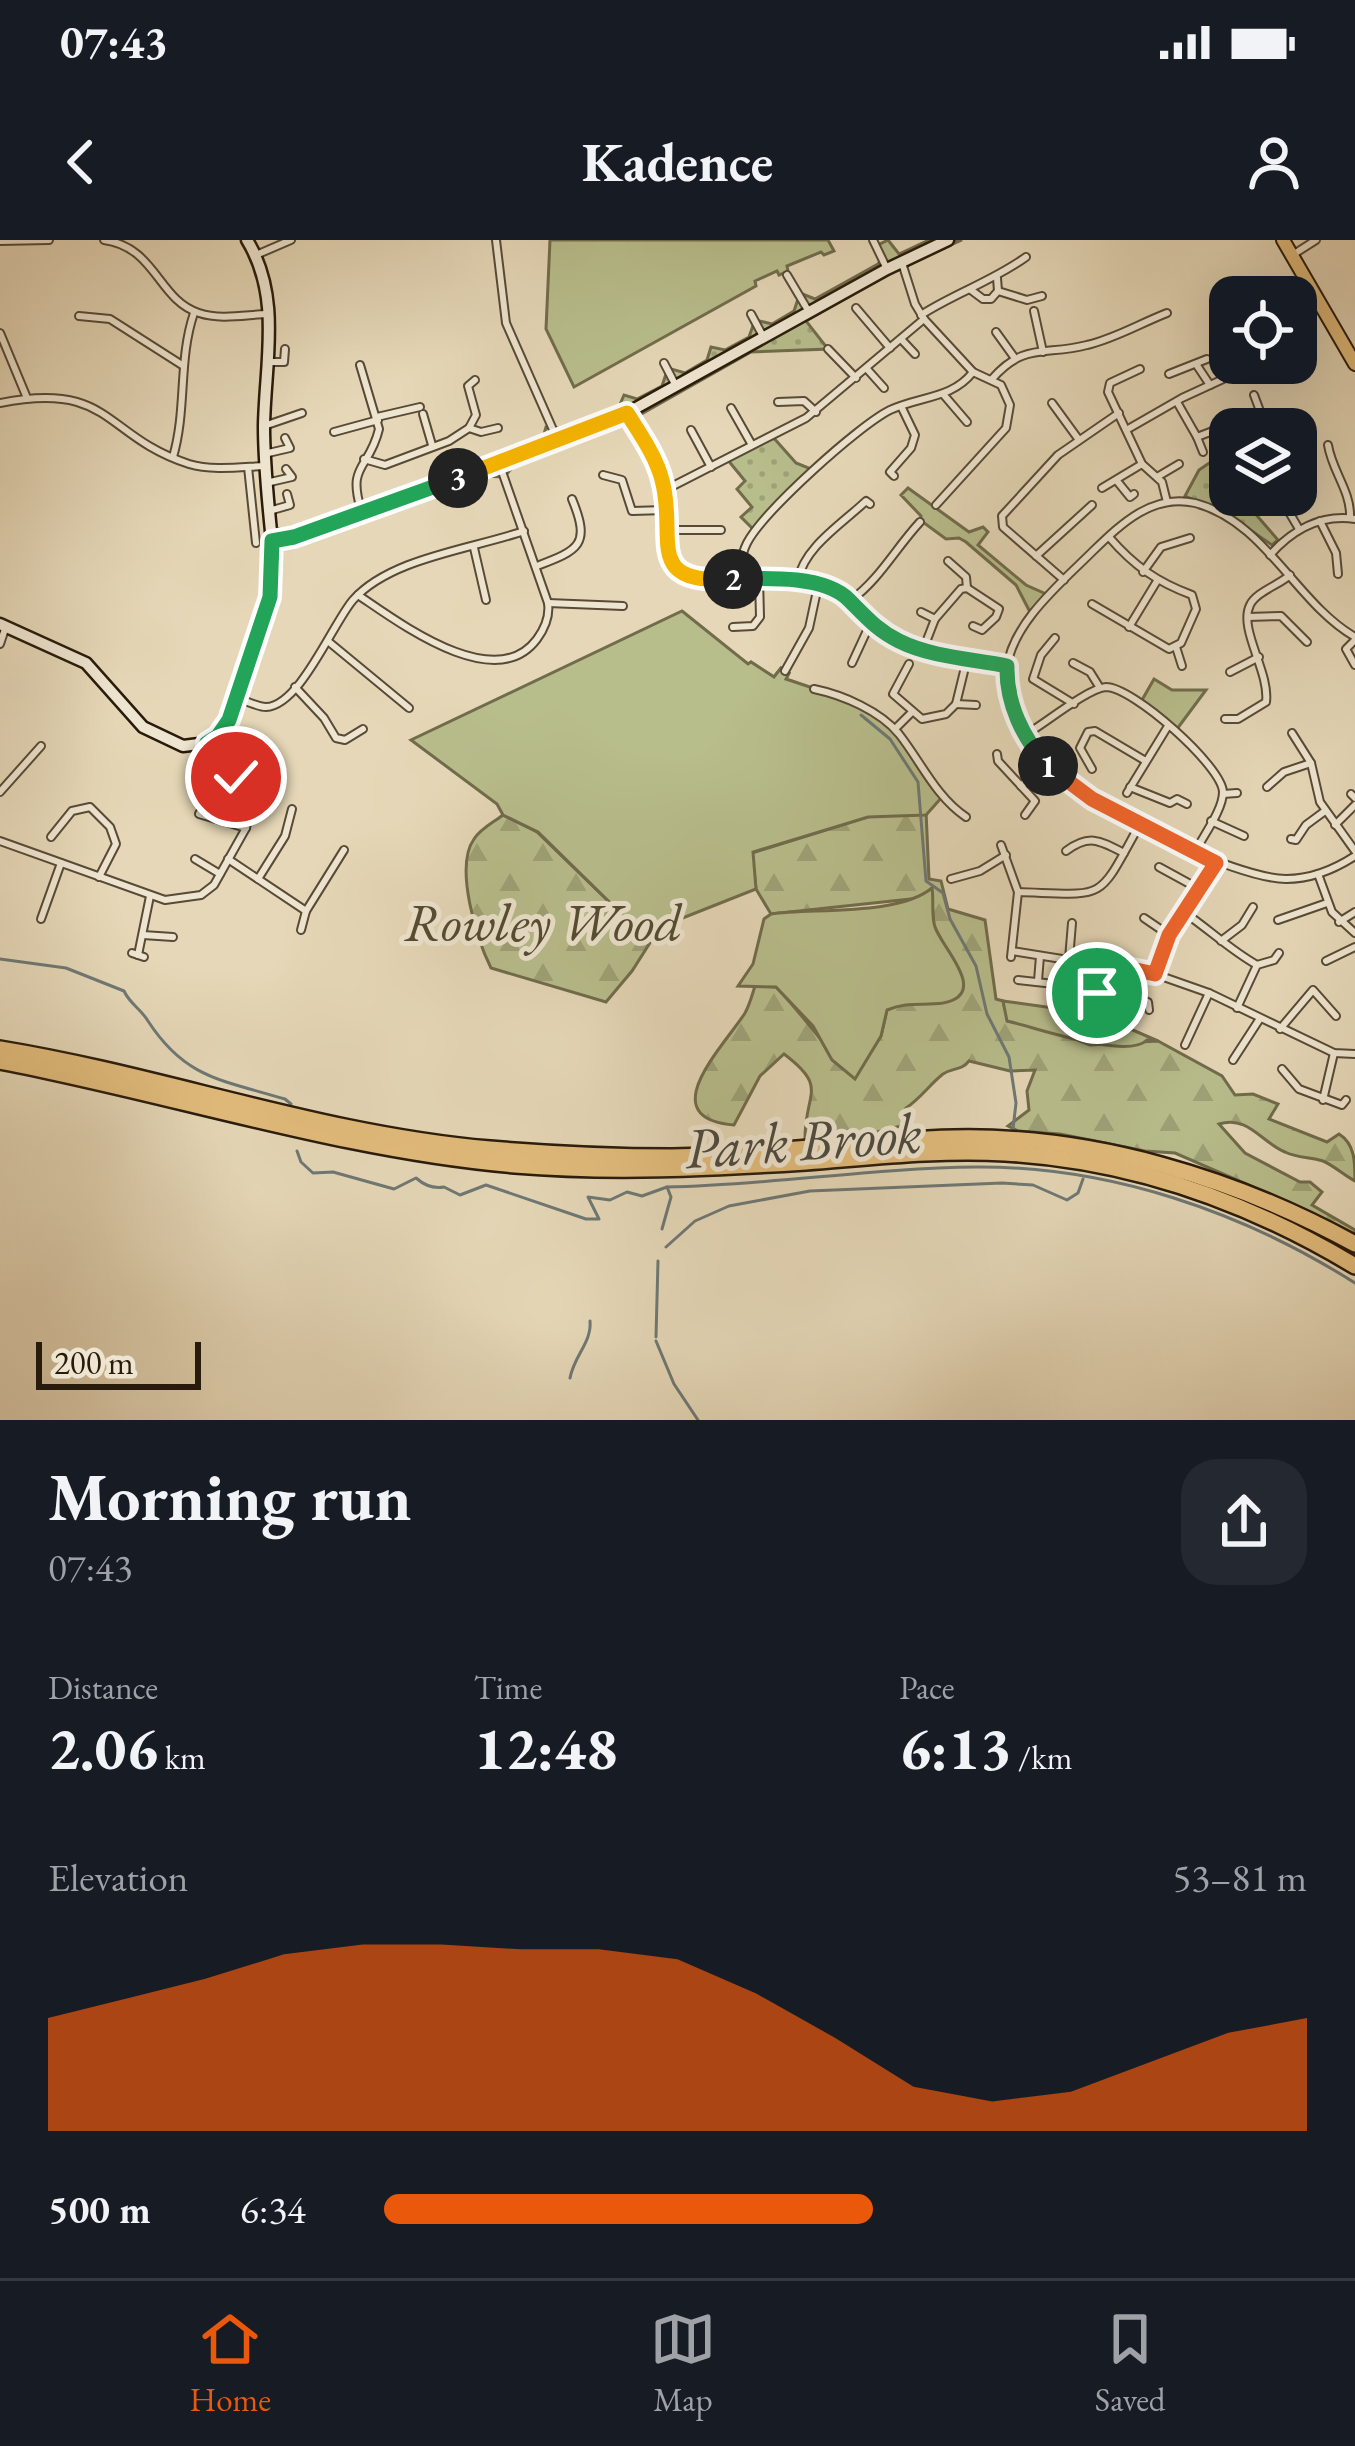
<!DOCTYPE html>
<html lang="en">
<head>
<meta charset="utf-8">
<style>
	:root { --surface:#171b24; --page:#242831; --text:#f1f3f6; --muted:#9ea1a6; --line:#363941; --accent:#ea580c }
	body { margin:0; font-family:"EB Garamond",serif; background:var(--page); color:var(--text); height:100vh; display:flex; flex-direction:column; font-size:45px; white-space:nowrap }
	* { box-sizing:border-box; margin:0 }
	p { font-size:39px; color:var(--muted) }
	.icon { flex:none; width:66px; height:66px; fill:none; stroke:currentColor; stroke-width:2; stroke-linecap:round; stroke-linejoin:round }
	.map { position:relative; height:1180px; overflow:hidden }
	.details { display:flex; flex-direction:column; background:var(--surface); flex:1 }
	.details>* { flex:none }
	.controls { position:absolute; left:1209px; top:36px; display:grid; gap:24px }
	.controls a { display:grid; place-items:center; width:108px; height:108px; border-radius:24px; background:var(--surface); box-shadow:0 12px 48px #0002; font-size:60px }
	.scale { position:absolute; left:36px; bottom:30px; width:165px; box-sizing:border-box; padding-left:12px; border:6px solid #291b0b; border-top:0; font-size:33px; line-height:42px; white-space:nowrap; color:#291b0b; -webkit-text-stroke:9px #eee5d0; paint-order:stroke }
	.pin { position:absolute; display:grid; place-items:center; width:102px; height:102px; color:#fff; margin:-51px; border:6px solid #fff; border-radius:50%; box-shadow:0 3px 12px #0007 }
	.km { position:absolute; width:60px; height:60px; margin:-30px; border-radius:50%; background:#222; color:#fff; font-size:33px; line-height:60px; text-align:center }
	.round { display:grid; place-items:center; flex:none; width:126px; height:126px; border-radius:36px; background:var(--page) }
	.overview { display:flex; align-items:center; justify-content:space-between; height:204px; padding:0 48px }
	h1 { font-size:66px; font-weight:700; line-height:90px }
	.figures { display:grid; grid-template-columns:repeat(3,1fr); gap:18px; height:204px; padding:12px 48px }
	.figures div { display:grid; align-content:center }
	.figures b { font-size:60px; font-weight:700 }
	.figures small { font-size:33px; font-weight:400 }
	.figures p { font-size:33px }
	.chart { height:336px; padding:24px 48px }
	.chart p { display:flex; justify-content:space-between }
	.chart svg { width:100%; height:216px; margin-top:12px; fill:var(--accent); opacity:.7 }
	ul { padding:0 48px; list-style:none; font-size:39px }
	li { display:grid; grid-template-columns:192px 144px 1fr; align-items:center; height:90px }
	li i { height:30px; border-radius:15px; background:var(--accent) }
	.status { display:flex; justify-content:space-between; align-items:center; height:84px; padding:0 60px; background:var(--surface); direction:ltr }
	.status svg { height:33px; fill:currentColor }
	header { display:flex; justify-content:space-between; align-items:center; height:156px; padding:0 48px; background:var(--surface); font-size:54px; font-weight:700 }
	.menu { display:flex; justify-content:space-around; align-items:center; height:168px; border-top:3px solid var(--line); background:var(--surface); font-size:33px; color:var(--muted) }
	.menu a { display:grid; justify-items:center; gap:6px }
	.menu .on { color:var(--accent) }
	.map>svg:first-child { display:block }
	.grass { fill:url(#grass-dots); stroke:#706c4c; stroke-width:3 }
	.forest { fill:url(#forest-firs); stroke:#706c4c; stroke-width:3 }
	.green { fill:#b8bd8c; stroke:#706c4c; stroke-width:3 }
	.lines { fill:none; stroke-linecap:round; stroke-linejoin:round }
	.stream { stroke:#6e7875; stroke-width:3 }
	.street-casing { stroke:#584a36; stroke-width:10 }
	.secondary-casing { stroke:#291b0b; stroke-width:15 }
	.primary-casing { stroke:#291b0b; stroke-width:16 }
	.highway-casing { stroke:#291b0b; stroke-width:20 }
	.street { stroke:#eee5d0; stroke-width:6 }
	.secondary { stroke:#eee5d0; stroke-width:10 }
	.primary { stroke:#e2bc7c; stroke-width:12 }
	.highway { stroke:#e2bc7c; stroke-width:15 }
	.split-1-casing { stroke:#fff; stroke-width:24 }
	.split-2-casing { stroke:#fff; stroke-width:24 }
	.split-3-casing { stroke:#fff; stroke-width:24 }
	.split-4-casing { stroke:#fff; stroke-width:24 }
	.split-1 { stroke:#f0652b; stroke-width:15 }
	.split-2 { stroke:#22a559; stroke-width:15 }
	.split-3 { stroke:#f5b400; stroke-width:15 }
	.split-4 { stroke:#22a559; stroke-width:15 }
	.labels { text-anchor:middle; stroke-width:10; stroke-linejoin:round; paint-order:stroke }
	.park-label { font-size:54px; font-style:italic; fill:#544c32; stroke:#eee5d0 }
	.water-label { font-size:57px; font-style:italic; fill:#4c4a40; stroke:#eee5d0 }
</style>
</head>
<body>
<div class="status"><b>07:43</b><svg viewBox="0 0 49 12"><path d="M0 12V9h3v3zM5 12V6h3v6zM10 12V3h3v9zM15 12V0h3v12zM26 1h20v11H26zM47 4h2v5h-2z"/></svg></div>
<header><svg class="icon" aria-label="back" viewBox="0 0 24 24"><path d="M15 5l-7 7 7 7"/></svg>Kadence<svg class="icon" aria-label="person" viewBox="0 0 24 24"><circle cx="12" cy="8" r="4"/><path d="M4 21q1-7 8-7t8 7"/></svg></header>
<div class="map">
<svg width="1355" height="1180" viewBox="0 0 1355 1180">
	<defs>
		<pattern id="grass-dots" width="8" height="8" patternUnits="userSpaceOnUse" patternTransform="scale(3)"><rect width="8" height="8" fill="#b8bd8c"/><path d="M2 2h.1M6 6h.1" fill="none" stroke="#9ea277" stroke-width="1.8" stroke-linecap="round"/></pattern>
		<pattern id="forest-firs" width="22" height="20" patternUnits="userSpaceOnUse" patternTransform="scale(3)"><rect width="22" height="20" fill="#b8bd8c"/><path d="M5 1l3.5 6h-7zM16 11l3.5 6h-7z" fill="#9ea277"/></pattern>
	</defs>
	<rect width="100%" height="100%" fill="#e5d7b7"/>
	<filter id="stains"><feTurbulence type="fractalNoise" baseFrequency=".00167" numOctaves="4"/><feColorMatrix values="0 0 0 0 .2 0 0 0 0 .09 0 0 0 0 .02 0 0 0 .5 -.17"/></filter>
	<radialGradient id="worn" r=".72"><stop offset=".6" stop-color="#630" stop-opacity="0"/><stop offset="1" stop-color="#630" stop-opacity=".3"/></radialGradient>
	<g class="grass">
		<path d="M888 0 899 14 929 0H962L903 26 806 81 828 109 751 112 631 180 519 220 504 237 481 236 272 312 275 287C291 296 311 286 327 281L543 198 546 187 567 189 618 169 624 155 637 159 662 146 668 128 685 133 707 120 711 107 725 110 749 97 755 80 772 84 794 71 800 53 815 59 878 24 882 18 876 6Z"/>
		<polygon points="772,196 796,223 816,231 768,274 755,291 741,277 752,267 737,249 745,241 727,219"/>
		<polygon points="1215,219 1230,243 1230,255 1239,255 1278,300 1272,305 1230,276 1185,256 1199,230"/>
	</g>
	<g class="forest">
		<path d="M713 398 748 424 751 422 774 437 781 428 789 433 786 439 814 449 941 558 926 571 929 639 941 641 948 669 985 680 996 759 1003 761 1008 781 1050 773V769L1063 771 1060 793 1090 805 1158 801 1222 836 1235 855 1253 854 1278 864 1269 879 1327 902 1339 894C1355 904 1355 922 1355 941 1345 936 1333 925 1323 921 1310 917 1297 918 1285 912 1261 902 1248 875 1219 884L1245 913 1300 942H1310L1322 952 1312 965 1355 990V998L1274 956 1175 913 1145 911 1060 894 1018 891 1008 886 1029 870 1027 851 1035 830 1010 831 969 821C961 831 954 827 943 834 930 844 921 858 906 868L905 885 877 892 805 898C805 852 829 848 784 814L760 836 734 885C651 878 724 806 745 773 750 764 752 755 755 746L776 747C805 777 826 809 855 838L881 796 887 770 962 738 934 686 931 649 920 658 771 674 756 649 752 613 868 577 777 452Z"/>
		<path d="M503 575 537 592 637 689 660 687 632 731 606 762 491 728C477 700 454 627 474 599 480 589 494 582 503 575Z"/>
	</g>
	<g class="green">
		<polygon points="550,0 828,0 834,11 824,15 821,12 787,26 788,31 779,35 777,31 755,41 756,46 574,147 546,89"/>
		<polygon points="908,248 969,292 983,287 988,292 978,305 1026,345 1046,354 1030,372 1016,345 966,302 959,298 946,299 920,280 921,276 901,255"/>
		<polygon points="682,371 748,424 751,422 774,437 781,428 789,433 786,439 852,461 895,489 943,556 926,575 868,577 753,612 756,649 660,687 637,689 538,592 503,575 497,564 411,500"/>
		<polygon points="1154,439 1172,450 1206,450 1177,489 1142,460"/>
		<path d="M932 648C934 660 931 676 935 687 941 707 991 754 943 763 923 766 908 761 887 770L881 796 855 839 832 820 813 786 776 747 738 746 753 724 764 679 771 674C814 668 898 676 932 648Z"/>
		<path d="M1003 761 1096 774 1158 801 1147 800C1127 820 1038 788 1007 781Z"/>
	</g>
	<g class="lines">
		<g class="stream">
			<polyline points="861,475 890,499 918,542 926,641 943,653 950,679 976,726 987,774 1009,817 1016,863 1013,889"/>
			<path d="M0 719 66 728 124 751C130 764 141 769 148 781 185 838 221 840 285 859L291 864"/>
			<path d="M297 911 301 922 313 933 333 932 394 949 416 938C424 945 433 949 444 947L460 955 486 945 586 979H599L588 957 610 960 627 952 642 956 667 947C770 945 873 928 976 927 1110 926 1243 972 1355 1043"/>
			<polyline points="662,989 671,957 667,947"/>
			<polyline points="666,1007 695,981 729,966 810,951 1002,943 1033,945 1067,960 1078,953 1083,939"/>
			<polyline points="656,1097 658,1021"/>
			<polyline points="656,1101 674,1144 698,1180"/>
			<path d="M570 1138C574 1116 592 1102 590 1081"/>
		</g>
		<defs>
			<g id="street">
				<path d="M104 0C156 7 158 60 199 73 220 80 244 75 266 74"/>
				<polyline points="496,0 506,83 558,201"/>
				<polyline points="873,0 887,29"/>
				<polyline points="0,1 49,0"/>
				<polyline points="1294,14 1316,0"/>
				<polyline points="256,15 291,0"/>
				<polyline points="902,23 915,64 924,79 973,132 1001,145 1010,165 1006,188 936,265"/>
				<polyline points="787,35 809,72"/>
				<polyline points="971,50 983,59 991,59 998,51 997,38"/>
				<polyline points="998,51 1027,60 1042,56"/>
				<polyline points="856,68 890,108"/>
				<polyline points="1034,71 1043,112"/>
				<polyline points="751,74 764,98"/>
				<path d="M921 75C955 53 993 41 1026 17"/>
				<polyline points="79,76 110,79 182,125"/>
				<polyline points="996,92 1014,117"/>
				<polyline points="0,93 27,158"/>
				<polyline points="901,99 915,114"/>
				<polyline points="828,109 856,138"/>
				<polyline points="267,122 284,122 285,109"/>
				<polyline points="664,123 676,146"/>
				<polyline points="1196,124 1210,145"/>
				<path d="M360 125 379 189C369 231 346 223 362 273"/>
				<polyline points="867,129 884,148"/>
				<polyline points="1140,129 1110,143 1108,152 1142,224 1162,242 1167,262"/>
				<polyline points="1169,134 1207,119"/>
				<path d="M992 139C1024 102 1045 116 1087 105 1114 99 1141 83 1167 73"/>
				<polyline points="943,154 967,182"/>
				<polyline points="1254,155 1266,187"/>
				<polyline points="778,162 804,161 816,172"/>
				<polyline points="1177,162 1197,197 1260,173"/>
				<path d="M0 163C112 141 103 196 189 224 212 231 241 227 265 226"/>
				<polyline points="1052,163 1079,200"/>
				<polyline points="731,168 752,205"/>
				<polyline points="627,173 662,238 666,311 679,332 703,339 778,337 806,342 842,354 870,384 908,406 1006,426"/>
				<polyline points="423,174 432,205"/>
				<polyline points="377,177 420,167"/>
				<polyline points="264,186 302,173"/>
				<polyline points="469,188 481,192 498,188"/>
				<polyline points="1128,189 1182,158 1258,123"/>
				<polyline points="691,190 711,227"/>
				<polyline points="334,192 378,180"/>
				<polyline points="1197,197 1203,212"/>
				<path d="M1328 205C1332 231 1351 251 1350 277"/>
				<polyline points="264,214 290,208 285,198"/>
				<path d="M173 217C187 169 178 120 194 73"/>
				<polyline points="364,219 385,225 449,201 469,188 476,175 468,146 475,140"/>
				<polyline points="248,227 256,303"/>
				<polyline points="603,235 622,240 632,271 665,270"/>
				<polyline points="894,236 890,232 911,208 915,195 901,166"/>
				<polyline points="1157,237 1179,224"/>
				<polyline points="1117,241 1130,257 1134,254"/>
				<polyline points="266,243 292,237 286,229"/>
				<polyline points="1102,248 1142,224"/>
				<polyline points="665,250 806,178 924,79"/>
				<polyline points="1279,255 1299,289"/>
				<polyline points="269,271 290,265 287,254"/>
				<polyline points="1320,281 1336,313 1338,334"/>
				<polyline points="665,290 721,290"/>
				<polyline points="474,308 486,360"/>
				<path d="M1270 315C1292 290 1321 274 1355 279"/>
				<polyline points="1036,316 1092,265"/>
				<polyline points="948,321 966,337 967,348"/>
				<path d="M537 326C579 310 591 305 572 259"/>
				<polyline points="1143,332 1161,307 1190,298"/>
				<path d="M738 339C740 327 741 314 747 303 764 271 858 186 890 170 920 156 952 159 973 132"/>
				<path d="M798 340C804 307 843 283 866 261L870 264"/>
				<polyline points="1064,340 1003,287 1002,276 1058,215 1119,173"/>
				<path d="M358 355C397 381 495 456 537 399 545 388 550 377 548 363L499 223"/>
				<path d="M850 361C880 339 895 309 920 282"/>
				<polyline points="548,363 623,366"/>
				<path d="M1092 364 1169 409 1181 403 1196 369 1192 355C1157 342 1134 326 1109 297"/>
				<polyline points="921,372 935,379"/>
				<polyline points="1248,377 1281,376 1307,402"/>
				<polyline points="733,387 753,386 760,377 759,338"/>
				<polyline points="1129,387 1157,341"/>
				<path d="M1355 397C1296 363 1265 281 1195 263 1152 253 1120 285 1092 312 1062 342 1012 383 1007 428 1003 462 1026 504 1049 527 1088 566 1232 638 1286 639 1311 639 1335 629 1355 616"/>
				<polyline points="1055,398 1041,415 1033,439 1074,464"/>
				<polyline points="1355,400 1346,409 1355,425"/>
				<polyline points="329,402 409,468"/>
				<polyline points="0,404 6,386"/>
				<polyline points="1176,407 1182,426"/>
				<polyline points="923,410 935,379 961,349 967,348 999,369 996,377 982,390 973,386"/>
				<polyline points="852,423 870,384"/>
				<polyline points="1073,423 1090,432 1100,448"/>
				<polyline points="909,424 893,454 922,479 946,474 956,464 967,419"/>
				<polyline points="785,431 809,388 818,346"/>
				<polyline points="1230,432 1259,417"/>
				<polyline points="295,447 324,478 336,498 345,500 363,489"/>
				<path d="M814 449C843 455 880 471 899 494 921 522 936 557 966 577"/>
				<path d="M239 459C247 461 258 467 266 467 300 466 333 383 353 360 390 318 472 309 524 291"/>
				<polyline points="956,464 976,465"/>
				<path d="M1225 479H1238L1266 462C1270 432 1238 389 1250 365 1256 352 1279 345 1290 335"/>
				<polyline points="895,489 911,473"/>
				<polyline points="1292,493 1311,523 1320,562 1355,611"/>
				<path d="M1025 495C1043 485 1088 448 1106 447 1133 447 1222 526 1223 552 1223 570 1203 596 1195 612"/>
				<polyline points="997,514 998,521 1035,561 1025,575"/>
				<polyline points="1092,529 1080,508 1088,492 1095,491 1144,520"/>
				<polyline points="1021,546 1045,524"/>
				<polyline points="202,547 209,556 199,574 246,588"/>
				<polyline points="1130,547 1170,563 1177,559 1187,564"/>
				<polyline points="1267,547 1284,532 1311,523"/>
				<polyline points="0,552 41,506"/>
				<polyline points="1127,553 1168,486"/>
				<polyline points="1223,554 1237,553"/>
				<polyline points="1351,554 1355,558"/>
				<polyline points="1211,581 1244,596"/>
				<polyline points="1335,585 1355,565"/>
				<polyline points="51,597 72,571 90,567 110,587 116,604 99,637"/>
				<polyline points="1291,599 1296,600 1306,585 1325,571"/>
				<polyline points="0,601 165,660 201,655 214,645 246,588 250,568 243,545 211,514 207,503"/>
				<polyline points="1001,605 1018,652 1011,717"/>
				<path d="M1066 611C1089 594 1099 600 1124 613"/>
				<polyline points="195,619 220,634"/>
				<polyline points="228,619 306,671"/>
				<polyline points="1159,627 1201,650"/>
				<polyline points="1318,634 1332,672 1355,693"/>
				<polyline points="258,639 285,596 292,569"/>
				<polyline points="951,639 980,631 1006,615"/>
				<path d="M1018 652C1109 655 1096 663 1140 584"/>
				<path d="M1185 673C1210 690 1230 710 1257 725"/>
				<polyline points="1144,678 1169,695"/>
				<polyline points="41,679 61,623"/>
				<polyline points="1278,680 1327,663"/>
				<polyline points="1339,682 1355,672"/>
				<polyline points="301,690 306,671 344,610"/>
				<polyline points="143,695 173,697"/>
				<polyline points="1221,701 1242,685 1253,667"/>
				<polyline points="1012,711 1155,734 1209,753 1334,813 1355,814"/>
				<polyline points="132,713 144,717"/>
				<polyline points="138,715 150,656"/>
				<polyline points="1069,719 1072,683"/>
				<polyline points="1326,721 1355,707"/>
				<polyline points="1099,722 1097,753 1127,755 1148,762 1149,770"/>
				<polyline points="1155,734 1169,695 1216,623"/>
				<polyline points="1018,740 1054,744"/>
				<polyline points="1038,741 1040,716"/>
				<polyline points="1237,768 1257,725 1274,720 1279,713"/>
				<polyline points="1096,774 1097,753"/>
				<polyline points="1280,789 1313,750 1336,776"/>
				<polyline points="1185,805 1209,753"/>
				<polyline points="1233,820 1259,780"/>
				<polyline points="1282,829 1299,849 1342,865 1346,860"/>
				<polyline points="1323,860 1334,813"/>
			</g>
			<g id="secondary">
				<path d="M247 0C282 57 265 123 264 186 264 225 268 263 272 301"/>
				<polyline points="0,384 86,423 143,487 183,506 207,503 224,489 237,458 270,357 272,301 294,297 362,273 627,173 887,29 948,0"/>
			</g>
			<polyline id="primary" points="1283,0 1355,124"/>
			<g id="highway">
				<path d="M0 809C165 836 323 895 490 909 551 914 612 917 672 917 767 915 860 900 954 898 1093 895 1235 938 1355 1004"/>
				<path d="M0 821C173 854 340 910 515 925 612 933 709 928 806 922 872 917 939 909 1005 913 1131 920 1247 961 1355 1026"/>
			</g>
		</defs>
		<use href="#street" class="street-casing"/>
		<use href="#secondary" class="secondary-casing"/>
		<use href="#primary" class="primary-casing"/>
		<use href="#highway" class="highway-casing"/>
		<use href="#street" class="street"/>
		<use href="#secondary" class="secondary"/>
		<use href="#primary" class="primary"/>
		<use href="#highway" class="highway"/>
	</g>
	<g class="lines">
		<defs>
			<polyline id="split-1" points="1048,526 1092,559 1216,623 1169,695 1155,734 1099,722 1097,753"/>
			<path id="split-2" d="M733 339C765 338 825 335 849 360 866 377 877 390 899 401 931 417 972 419 1007 426 1006 463 1023 499 1048 526"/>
			<path id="split-3" d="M458 238 627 173C640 194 656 216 662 240 678 298 641 345 733 339"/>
			<polyline id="split-4" points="236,537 211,514 207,503 218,496 229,480 270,357 272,301 294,297 458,238"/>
		</defs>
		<use href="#split-1" class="split-1-casing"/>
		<use href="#split-2" class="split-2-casing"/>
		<use href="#split-3" class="split-3-casing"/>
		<use href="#split-4" class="split-4-casing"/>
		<use href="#split-1" class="split-1"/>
		<use href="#split-2" class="split-2"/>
		<use href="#split-3" class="split-3"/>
		<use href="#split-4" class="split-4"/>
	</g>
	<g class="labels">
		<g class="park-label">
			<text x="543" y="701">Rowley Wood</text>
		</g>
		<g class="water-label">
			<text transform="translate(803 900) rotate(-4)" y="20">Park Brook</text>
		</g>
	</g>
	<rect width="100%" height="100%" filter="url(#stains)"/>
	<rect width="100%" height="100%" fill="url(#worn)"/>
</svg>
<div class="controls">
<a><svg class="icon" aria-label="locate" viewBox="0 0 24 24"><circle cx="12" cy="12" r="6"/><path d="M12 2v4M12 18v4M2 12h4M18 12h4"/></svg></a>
<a><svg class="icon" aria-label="layers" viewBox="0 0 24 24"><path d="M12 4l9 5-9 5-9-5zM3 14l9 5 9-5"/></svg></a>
</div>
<div class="scale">200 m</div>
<div class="pin" style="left:1097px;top:753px;background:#1e9e55"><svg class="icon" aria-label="arrive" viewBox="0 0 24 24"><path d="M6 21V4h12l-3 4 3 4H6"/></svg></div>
<div class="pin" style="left:236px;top:537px;background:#d93025"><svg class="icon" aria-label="check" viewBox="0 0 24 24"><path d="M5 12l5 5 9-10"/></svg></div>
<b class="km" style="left:1048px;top:526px">1</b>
<b class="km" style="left:733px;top:339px">2</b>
<b class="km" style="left:458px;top:238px">3</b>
</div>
<section class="details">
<div class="overview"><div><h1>Morning run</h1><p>07:43</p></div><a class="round"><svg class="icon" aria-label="share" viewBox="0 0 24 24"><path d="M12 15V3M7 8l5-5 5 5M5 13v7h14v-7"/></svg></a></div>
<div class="figures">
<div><p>Distance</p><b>2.06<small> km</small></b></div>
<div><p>Time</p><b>12:48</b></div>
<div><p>Pace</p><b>6:13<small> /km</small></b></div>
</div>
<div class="chart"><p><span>Elevation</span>53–81 m</p>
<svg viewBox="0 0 160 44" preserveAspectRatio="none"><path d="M0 44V21L10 17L20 13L30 8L40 6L50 6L60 7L70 7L80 9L90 16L100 25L110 35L120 38L130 36L140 30L150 24L160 21V44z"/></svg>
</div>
<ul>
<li><b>500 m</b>6:34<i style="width:53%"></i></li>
</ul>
</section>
<nav class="menu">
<a class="on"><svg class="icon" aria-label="home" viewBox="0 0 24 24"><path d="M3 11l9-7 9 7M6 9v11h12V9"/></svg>Home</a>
<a><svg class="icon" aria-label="map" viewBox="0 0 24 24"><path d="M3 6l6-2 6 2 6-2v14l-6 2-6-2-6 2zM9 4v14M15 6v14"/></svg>Map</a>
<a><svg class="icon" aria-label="saved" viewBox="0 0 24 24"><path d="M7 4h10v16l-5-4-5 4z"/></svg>Saved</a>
</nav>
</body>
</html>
